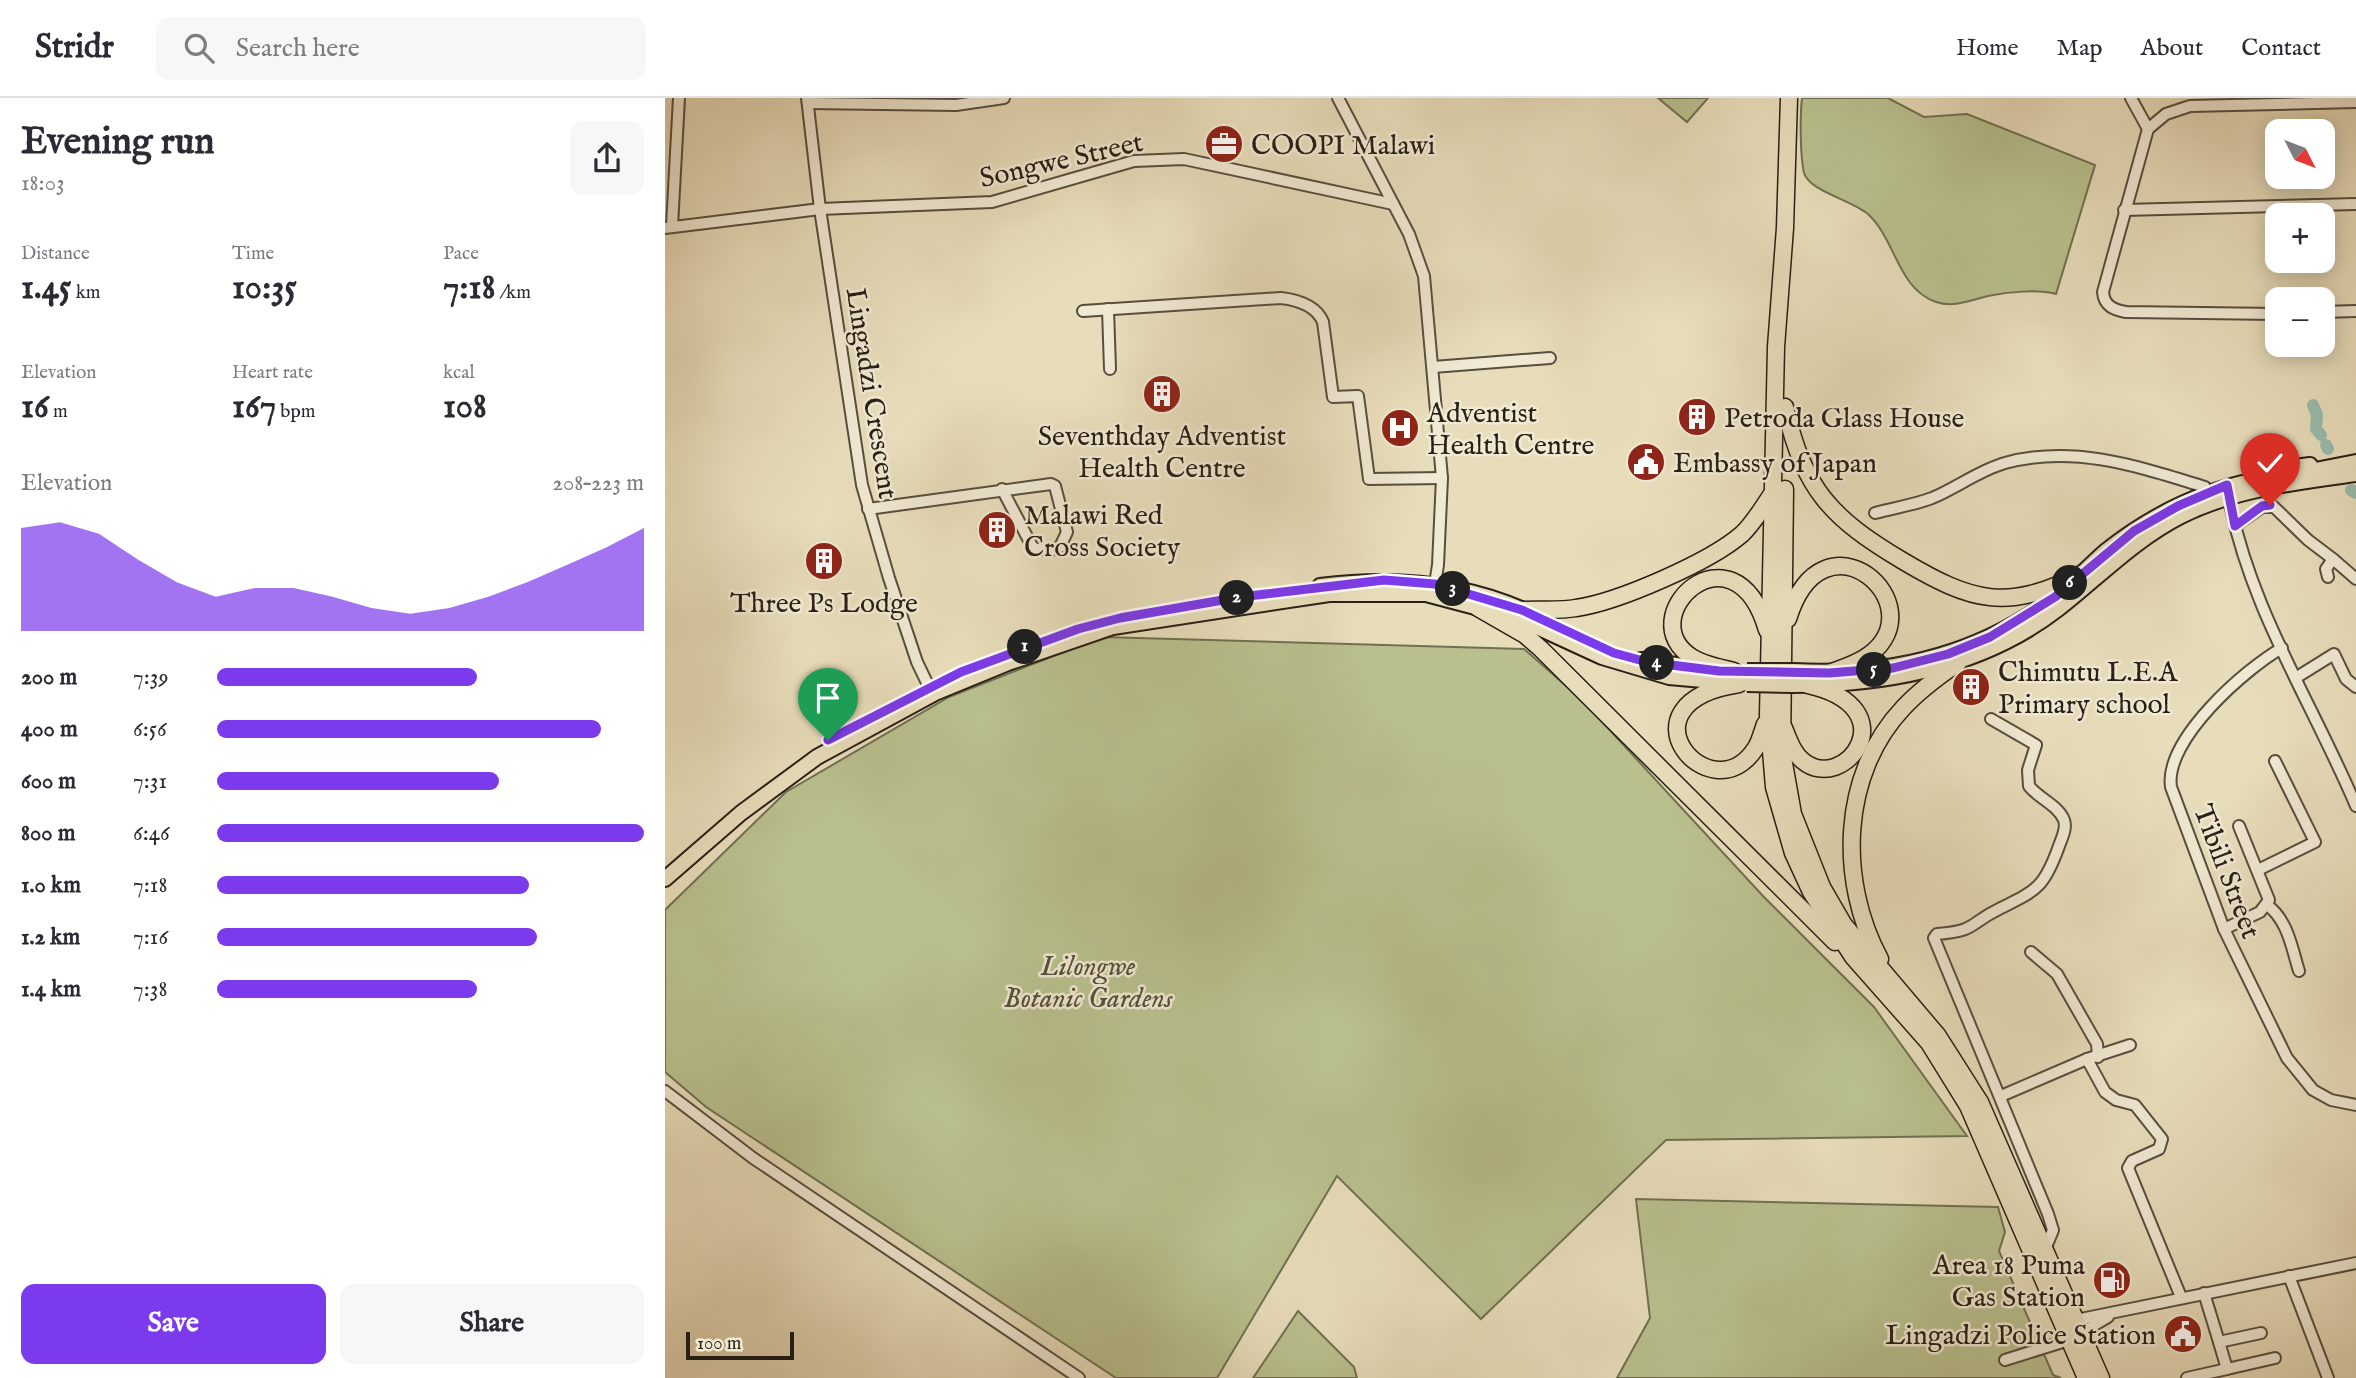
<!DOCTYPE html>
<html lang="en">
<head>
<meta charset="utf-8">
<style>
	:root { --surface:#fff; --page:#f7f7f7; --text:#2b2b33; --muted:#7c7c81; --line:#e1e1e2; --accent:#7c3aed }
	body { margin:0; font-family:"IM FELL English",serif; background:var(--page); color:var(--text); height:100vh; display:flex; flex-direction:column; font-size:26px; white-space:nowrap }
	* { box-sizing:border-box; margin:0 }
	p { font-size:23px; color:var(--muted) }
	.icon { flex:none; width:38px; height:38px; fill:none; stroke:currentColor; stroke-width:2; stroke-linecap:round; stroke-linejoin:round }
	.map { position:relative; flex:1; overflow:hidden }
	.details { display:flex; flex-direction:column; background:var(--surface); width:665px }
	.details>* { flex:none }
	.needle { width:46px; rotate:132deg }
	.buttons { position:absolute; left:1600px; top:21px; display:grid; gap:14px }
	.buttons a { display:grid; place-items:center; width:70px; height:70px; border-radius:14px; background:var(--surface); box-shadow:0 4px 18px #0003; font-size:35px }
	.scale { position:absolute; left:21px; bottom:18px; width:108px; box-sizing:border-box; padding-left:7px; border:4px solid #281f15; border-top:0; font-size:19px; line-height:24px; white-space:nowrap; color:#281f15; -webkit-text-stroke:5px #f0e9d3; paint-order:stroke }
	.pin { position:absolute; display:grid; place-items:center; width:60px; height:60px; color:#fff; margin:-72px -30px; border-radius:50% 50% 50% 0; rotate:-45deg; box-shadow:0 0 7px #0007 }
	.pin .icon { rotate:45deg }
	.km { position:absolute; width:35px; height:35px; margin:-18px; border-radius:50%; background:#222; color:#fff; font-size:19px; line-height:35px; text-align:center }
	.round { display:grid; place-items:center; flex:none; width:74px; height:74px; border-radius:14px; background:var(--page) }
	.summary { display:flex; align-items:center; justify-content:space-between; height:119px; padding:0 21px }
	h1 { font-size:38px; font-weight:700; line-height:52px }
	.stats { display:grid; grid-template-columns:repeat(3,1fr); gap:10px; height:119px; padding:7px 21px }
	.stats div { display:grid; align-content:center }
	.stats b { font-size:35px; font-weight:700 }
	.stats small { font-size:19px; font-weight:400 }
	.stats p { font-size:19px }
	.chart { height:196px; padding:14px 21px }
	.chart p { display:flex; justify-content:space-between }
	.chart svg { width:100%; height:126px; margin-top:7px; fill:var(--accent); opacity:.7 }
	.button { display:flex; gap:14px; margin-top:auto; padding:14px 21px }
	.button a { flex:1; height:80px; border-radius:14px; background:var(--accent); color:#fff; font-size:28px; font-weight:700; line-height:80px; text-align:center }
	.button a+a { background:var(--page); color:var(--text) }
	ul { padding:0 21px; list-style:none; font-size:23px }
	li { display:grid; grid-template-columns:112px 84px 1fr; align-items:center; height:52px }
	li i { height:18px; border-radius:9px; background:var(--accent) }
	header { display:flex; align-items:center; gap:42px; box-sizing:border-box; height:98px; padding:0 35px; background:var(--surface); border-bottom:2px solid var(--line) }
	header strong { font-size:33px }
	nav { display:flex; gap:38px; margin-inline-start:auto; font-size:24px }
	.search { width:490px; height:63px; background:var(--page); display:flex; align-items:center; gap:18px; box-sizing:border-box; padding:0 24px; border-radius:14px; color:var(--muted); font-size:26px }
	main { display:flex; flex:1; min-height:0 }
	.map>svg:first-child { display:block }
	.green { fill:#b9c08e; stroke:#707052; stroke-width:2 }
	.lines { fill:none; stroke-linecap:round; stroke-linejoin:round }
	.river { stroke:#98bcad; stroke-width:12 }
	.minor-casing { stroke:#584e3e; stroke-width:14 }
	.major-casing { stroke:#281f15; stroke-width:18 }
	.highway-casing { stroke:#281f15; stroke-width:19 }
	.minor { stroke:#f0e9d3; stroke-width:10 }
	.major { stroke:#e8ddbb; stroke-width:14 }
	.highway { stroke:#e8ddbb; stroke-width:16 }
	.major-bridge-casing { stroke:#281f15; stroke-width:18; stroke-linecap:butt }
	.major-bridge { stroke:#e8ddbb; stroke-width:14 }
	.route-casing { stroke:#fff; stroke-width:14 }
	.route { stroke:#7c3aed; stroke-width:9 }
	.labels { text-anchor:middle; stroke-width:5; stroke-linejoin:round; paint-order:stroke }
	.poi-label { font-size:28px; fill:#281f15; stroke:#f0e9d3; text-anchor:start }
	.street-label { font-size:28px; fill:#281f15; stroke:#f0e9d3 }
	.park-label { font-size:28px; font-style:italic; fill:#544f39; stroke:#f0e9d3 }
</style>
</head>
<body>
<header>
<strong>Stridr</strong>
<div class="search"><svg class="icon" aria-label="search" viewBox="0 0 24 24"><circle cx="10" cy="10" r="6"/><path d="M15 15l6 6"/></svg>Search here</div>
<nav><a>Home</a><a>Map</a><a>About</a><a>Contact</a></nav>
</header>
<main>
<section class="details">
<div class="summary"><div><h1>Evening run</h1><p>18:03</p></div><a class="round"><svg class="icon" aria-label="share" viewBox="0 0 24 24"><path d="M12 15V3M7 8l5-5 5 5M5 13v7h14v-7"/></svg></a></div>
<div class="stats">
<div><p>Distance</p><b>1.45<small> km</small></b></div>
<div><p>Time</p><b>10:35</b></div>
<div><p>Pace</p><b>7:18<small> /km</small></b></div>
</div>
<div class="stats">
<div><p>Elevation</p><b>16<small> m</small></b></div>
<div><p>Heart rate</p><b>167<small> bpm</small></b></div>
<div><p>kcal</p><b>108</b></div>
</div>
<div class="chart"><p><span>Elevation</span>208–223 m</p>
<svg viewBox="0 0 160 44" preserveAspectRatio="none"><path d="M0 44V8L10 6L20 10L30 19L40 27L50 32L60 29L70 29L80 32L90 36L100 38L110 36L120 32L130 27L140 21L150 15L160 8V44z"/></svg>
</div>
<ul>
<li><b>200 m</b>7:39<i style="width:61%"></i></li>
<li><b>400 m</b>6:56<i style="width:90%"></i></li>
<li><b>600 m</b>7:31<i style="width:66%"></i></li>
<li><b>800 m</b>6:46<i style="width:100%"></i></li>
<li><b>1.0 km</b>7:18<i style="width:73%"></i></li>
<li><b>1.2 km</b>7:16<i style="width:75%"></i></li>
<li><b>1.4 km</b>7:38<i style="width:61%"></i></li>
</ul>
<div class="button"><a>Save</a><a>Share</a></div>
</section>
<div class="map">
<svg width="1691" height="1280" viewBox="0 0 1691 1280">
	<rect width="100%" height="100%" fill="#e8ddbb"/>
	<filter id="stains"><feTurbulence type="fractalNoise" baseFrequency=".00286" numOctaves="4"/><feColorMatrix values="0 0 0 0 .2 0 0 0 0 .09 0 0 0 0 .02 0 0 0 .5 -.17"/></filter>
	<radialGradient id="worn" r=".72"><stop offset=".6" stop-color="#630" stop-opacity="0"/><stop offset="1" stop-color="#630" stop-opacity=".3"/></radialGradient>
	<g class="green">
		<polygon points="993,0 1043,0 1022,24"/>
		<path d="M1137 0H1223L1259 19 1302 16 1430 67 1391 196C1373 191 1342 194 1323 198 1306 202 1289 210 1271 204 1233 191 1231 143 1204 117 1188 102 1145 94 1139 75 1135 57 1135 18 1137 0Z"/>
		<polygon points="437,539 859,551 916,601 1098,798 1209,909 1302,1038 1001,1042 816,1221 672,1078 552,1280 451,1280 41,1009 0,974 0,812 121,694 284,599"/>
		<polygon points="971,1101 1333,1109 1340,1134 1334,1153 1388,1277 1396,1280 952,1280 985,1220"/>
		<polygon points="633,1213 689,1269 692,1280 588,1280"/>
	</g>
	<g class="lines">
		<g class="river">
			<polyline points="1648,307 1652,317 1651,331 1656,337"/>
			<polyline points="1661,347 1663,351"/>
			<polyline points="1686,392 1691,395"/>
		</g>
		<defs>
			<g id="minor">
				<polyline points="142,0 155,111 197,387 224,480 252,564 264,589"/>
				<polyline points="673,0 744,136 759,178 777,380 773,467 770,486"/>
				<polyline points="1466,0 1483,31"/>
				<polyline points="143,5 291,7 339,0"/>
				<polyline points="1459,112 1691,106"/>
				<polyline points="7,128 14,0"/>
				<polyline points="0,130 155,111 327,104 469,63 519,61 728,106"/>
				<polyline points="443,211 445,271"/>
				<path d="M418 213 616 200C633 202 651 207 658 224L668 299 693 298 704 381 777 380"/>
				<polyline points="1657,214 1691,213"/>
				<path d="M1612 216 1461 214C1449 212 1439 208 1438 194L1483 31 1501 16 1525 8 1691 4"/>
				<polyline points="768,269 885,260"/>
				<path d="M1563 395C1583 508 1647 604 1691 708"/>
				<polyline points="203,411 386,386 390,388 402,434 395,449 383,453 368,450 337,391"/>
				<path d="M1210 415C1228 410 1249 407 1267 400 1291 390 1315 372 1340 365 1409 346 1475 369 1540 389"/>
				<polyline points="1570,428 1597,409 1609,409 1643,442 1668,461 1661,471 1663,479"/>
				<polyline points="1668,461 1691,481"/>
				<path d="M1617 550C1580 571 1499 642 1506 689L1559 831 1622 960 1648 992 1666 1002 1691 1007"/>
				<polyline points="1632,579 1669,556 1681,581 1691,589"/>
				<path d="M1326 621 1371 647 1363 672 1364 688C1373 700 1393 707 1399 722 1402 730 1397 740 1394 748 1379 790 1372 792 1334 811 1303 826 1312 833 1272 836L1269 840 1383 1116 1388 1132 1381 1149"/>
				<polyline points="1593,772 1650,744 1610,663"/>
				<path d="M1602 807C1623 822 1627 851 1634 873"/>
				<polyline points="1559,831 1595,814 1604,802 1574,728"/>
				<polyline points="1366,854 1392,876 1432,946 1433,959"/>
				<polyline points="1422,961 1440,994 1451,1002 1470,1007 1497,1041 1494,1051 1467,1063 1463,1070 1516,1199"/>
				<polyline points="0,993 88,1060 414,1280"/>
				<polyline points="1336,998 1422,961 1465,947"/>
				<polyline points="1624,1178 1663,1280"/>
				<polyline points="1539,1195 1554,1244 1596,1235"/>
				<polyline points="1406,1223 1691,1165"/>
				<polyline points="1340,1262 1404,1242 1443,1219"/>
				<polyline points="1562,1271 1610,1260"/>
				<polyline points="1522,1280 1562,1271 1554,1244"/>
			</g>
			<g id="major">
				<polyline points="1592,374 1645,367"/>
				<polyline points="1635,375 1691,364"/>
				<path d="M655 488C726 479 801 484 867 516"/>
				<polyline points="976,562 1053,573"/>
				<path d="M1129 573C1223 578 1314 557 1390 499 1408 485 1424 468 1441 453 1489 415 1544 389 1604 380"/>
				<path d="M1127 587C1221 587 1317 570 1393 511 1434 479 1469 442 1516 418 1570 391 1632 384 1691 376"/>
				<polyline points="0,781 76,715 152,659 270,595 343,565 448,529 664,496 761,496 829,514 874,530 937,559 1004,579 1071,585"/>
			</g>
			<g id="highway">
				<polyline points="1124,0 1120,130 1111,249 1103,617 1109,689 1128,755 1146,794 1188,859 1264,945 1303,1008 1421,1280"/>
				<path d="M1120 309C1139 392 1166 420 1238 463 1307 504 1342 514 1416 476"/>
				<polyline points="1120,391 1117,654 1128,716 1157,789 1179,827 1273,938 1315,1004 1436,1280"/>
				<polyline points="813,510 860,537 876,551 1170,844"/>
				<path d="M857 512C875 511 894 513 911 510 953 504 1045 464 1077 436 1089 425 1099 407 1109 393"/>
				<path d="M1123 521C1158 406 1272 507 1204 557 1192 566 1178 570 1164 575"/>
				<path d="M1069 573C1055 570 1040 567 1028 560 963 520 1069 419 1102 532"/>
				<path d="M1074 586C948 605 1046 718 1090 651 1095 644 1097 634 1100 626"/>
				<path d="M1119 630C1124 642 1128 655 1138 663 1179 697 1245 610 1143 587"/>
				<path d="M1215 861C1173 783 1175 676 1239 609 1255 592 1274 578 1293 565"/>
			</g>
		</defs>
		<use href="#minor" class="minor-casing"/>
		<use href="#major" class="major-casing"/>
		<use href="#highway" class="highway-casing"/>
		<use href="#minor" class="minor"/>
		<use href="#major" class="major"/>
		<use href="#highway" class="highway"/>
		<defs>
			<g id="major-bridge">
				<polyline points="1082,573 1129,573"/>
				<polyline points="1082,586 1127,587"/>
			</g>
		</defs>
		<use href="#major-bridge" class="major-bridge-casing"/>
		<use href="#major-bridge" class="major-bridge"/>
	</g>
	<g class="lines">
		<defs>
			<polyline id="route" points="163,642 296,574 413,531 455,520 575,499 719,482 770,486 857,512 949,555 982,564 1054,573 1164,575 1228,570 1283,556 1325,539 1390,499 1469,433 1513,408 1562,387 1570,428 1597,408 1605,407"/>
		</defs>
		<use href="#route" class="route-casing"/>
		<use href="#route" class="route"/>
	</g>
	<defs>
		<symbol id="office-disc" viewBox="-11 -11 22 22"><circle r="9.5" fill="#8f2418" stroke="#f0e9d3"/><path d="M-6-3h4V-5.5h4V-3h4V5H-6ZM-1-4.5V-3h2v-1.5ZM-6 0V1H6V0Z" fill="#fff"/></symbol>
		<symbol id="building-disc" viewBox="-11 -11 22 22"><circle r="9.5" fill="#8f2418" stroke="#f0e9d3"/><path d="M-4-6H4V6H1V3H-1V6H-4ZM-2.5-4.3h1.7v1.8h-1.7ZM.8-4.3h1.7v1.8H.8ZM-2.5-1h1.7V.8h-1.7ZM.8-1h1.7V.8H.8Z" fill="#fff"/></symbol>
		<symbol id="hospital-disc" viewBox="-11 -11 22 22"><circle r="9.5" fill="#8f2418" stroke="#f0e9d3"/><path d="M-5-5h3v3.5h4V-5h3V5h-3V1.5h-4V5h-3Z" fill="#fff"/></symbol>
		<symbol id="civic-disc" viewBox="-11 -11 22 22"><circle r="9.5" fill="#8f2418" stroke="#f0e9d3"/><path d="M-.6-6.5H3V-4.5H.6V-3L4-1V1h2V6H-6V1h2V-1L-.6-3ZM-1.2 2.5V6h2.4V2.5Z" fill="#fff"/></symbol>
		<symbol id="fuel-disc" viewBox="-11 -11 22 22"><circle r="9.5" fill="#8f2418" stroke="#f0e9d3"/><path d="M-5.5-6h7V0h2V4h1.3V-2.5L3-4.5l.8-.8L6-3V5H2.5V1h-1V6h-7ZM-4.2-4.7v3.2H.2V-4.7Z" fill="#fff"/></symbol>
	</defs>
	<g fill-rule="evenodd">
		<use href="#office-disc" x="537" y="24" width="44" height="44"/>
		<use href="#building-disc" x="475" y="274" width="44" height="44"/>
		<use href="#building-disc" x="1010" y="297" width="44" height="44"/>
		<use href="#hospital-disc" x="713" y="308" width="44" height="44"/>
		<use href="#civic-disc" x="959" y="342" width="44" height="44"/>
		<use href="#building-disc" x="310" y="410" width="44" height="44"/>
		<use href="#building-disc" x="137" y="441" width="44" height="44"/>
		<use href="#building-disc" x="1284" y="567" width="44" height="44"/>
		<use href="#fuel-disc" x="1425" y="1160" width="44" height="44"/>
		<use href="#civic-disc" x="1496" y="1214" width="44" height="44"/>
	</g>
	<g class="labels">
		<g class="poi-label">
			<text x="586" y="56">COOPI Malawi</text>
			<text x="762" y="324">Adventist<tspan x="762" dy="32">Health Centre</tspan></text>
			<text x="1059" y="329">Petroda Glass House</text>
			<text x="497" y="347" text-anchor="middle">Seventhday Adventist<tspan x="497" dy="32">Health Centre</tspan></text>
			<text x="1008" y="374">Embassy of Japan</text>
			<text x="359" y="426">Malawi Red<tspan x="359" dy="32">Cross Society</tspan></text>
			<text x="159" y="514" text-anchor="middle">Three Ps Lodge</text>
			<text x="1333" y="583">Chimutu L.E.A<tspan x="1333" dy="32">Primary school</tspan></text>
			<text x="1420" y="1176" text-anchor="end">Area 18 Puma<tspan x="1420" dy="32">Gas Station</tspan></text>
			<text x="1491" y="1246" text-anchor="end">Lingadzi Police Station</text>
		</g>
		<g class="street-label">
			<text transform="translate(396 61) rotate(-13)" y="10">Songwe Street</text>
			<text transform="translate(208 295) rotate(81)" y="10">Lingadzi Crescent</text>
			<text transform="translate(1563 773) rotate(69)" y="10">Tibili Street</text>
		</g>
		<g class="park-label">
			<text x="423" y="877">Lilongwe<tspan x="423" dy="32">Botanic Gardens</tspan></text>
		</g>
	</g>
	<rect width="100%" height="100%" filter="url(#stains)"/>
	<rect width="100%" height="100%" fill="url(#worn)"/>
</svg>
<div class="buttons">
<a><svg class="needle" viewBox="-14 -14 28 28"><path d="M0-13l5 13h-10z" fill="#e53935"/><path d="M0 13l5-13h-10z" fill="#7c7c81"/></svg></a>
<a>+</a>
<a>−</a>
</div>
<div class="scale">100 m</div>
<div class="pin" style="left:163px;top:642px;background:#1e9e55"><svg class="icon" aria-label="arrive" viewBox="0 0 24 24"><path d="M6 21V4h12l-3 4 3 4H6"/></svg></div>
<div class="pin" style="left:1605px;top:407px;background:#d93025"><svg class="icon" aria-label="check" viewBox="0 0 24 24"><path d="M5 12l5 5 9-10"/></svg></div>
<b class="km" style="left:360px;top:549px">1</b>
<b class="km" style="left:572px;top:500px">2</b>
<b class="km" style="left:788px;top:491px">3</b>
<b class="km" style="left:992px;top:565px">4</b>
<b class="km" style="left:1209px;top:572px">5</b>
<b class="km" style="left:1405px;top:485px">6</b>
</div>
</main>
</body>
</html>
